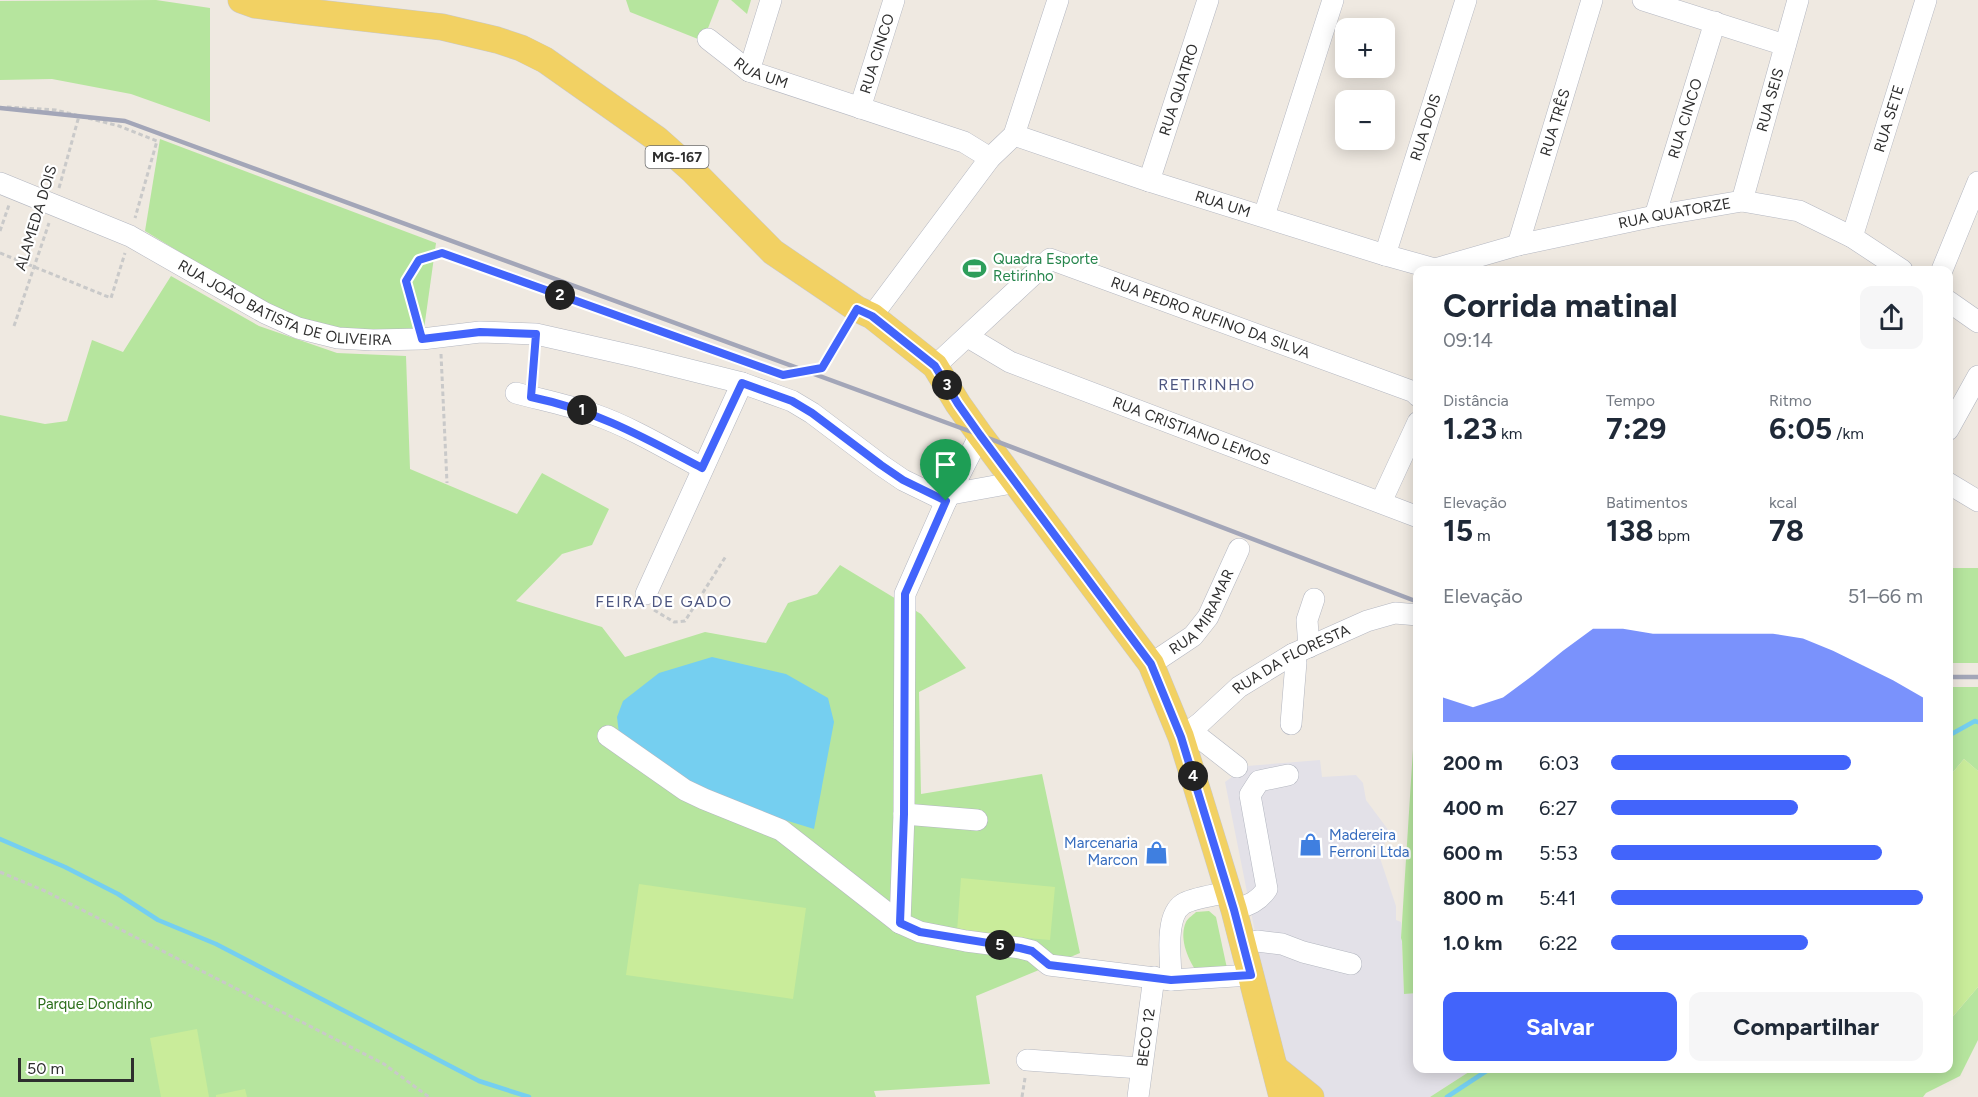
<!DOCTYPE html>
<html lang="pt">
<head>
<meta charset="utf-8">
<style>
	:root { --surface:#fff; --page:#f6f6f7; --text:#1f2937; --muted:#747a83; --accent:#4264fb }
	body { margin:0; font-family:Figtree,sans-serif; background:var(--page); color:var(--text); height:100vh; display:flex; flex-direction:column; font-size:22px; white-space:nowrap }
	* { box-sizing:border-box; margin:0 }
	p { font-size:20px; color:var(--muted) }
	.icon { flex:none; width:33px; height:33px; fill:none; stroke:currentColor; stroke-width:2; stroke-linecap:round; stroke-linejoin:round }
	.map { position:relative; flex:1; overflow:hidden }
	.drawer { position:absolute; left:1413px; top:266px; width:540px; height:807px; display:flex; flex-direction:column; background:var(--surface); border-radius:12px; box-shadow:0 3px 15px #0003 }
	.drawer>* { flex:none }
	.buttons { position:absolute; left:1335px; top:18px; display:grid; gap:12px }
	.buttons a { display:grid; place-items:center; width:60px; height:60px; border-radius:12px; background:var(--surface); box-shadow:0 3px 15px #0003; font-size:30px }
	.scale { position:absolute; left:18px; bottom:15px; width:116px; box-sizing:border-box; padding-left:6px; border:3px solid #2e2e2e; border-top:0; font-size:16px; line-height:21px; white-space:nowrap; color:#2e2e2e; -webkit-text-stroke:4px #fff; paint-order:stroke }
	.pin { position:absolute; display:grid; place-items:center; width:51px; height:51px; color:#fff; margin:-62px -26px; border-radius:50% 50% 50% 0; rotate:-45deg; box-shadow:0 0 6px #0007 }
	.pin .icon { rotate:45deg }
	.km { position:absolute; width:30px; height:30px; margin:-15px; border-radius:50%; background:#222; color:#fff; font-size:16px; line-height:30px; text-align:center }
	.round { display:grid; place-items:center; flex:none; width:63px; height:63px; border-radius:12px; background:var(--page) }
	.summary { display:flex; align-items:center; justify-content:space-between; height:102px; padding:0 30px }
	h1 { font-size:33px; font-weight:700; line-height:45px }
	.stats { display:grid; grid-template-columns:repeat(3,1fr); gap:9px; height:102px; padding:6px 30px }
	.stats div { display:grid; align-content:center }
	.stats b { font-size:30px; font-weight:700 }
	.stats small { font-size:16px; font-weight:400 }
	.stats p { font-size:16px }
	.chart { height:168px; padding:12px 30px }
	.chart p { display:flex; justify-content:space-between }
	.chart svg { width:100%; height:108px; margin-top:6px; fill:var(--accent); opacity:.7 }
	.primary-button { display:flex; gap:12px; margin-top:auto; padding:12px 30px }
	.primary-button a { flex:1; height:69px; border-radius:12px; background:var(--accent); color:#fff; font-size:24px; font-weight:700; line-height:69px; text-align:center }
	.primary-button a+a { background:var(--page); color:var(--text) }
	ul { padding:0 30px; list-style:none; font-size:20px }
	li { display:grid; grid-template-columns:96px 72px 1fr; align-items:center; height:45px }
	li i { height:15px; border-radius:8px; background:var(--accent) }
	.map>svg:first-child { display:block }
	.industrial { fill:#e3e1e8 }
	.green { fill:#b6e59e }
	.pitch { fill:#c9ec9a }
	.water { fill:#75cff0 }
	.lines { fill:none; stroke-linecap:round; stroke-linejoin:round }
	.stream { stroke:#75cff0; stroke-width:4.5 }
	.minor-casing { stroke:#b4b7c1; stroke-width:22 }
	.major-casing { stroke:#c9c9c9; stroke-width:27 }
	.path { stroke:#c9c9c9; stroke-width:3; stroke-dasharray:4.5 3; stroke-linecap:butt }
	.minor { stroke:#fff; stroke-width:21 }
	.major { stroke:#f2d163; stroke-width:26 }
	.rail { stroke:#a3a6b8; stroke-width:4.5 }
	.route-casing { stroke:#fff; stroke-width:12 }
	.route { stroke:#4264fb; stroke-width:8 }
	.labels { text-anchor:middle; stroke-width:4.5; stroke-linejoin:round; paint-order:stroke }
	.shield { fill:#fff; stroke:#6d6d6d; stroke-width:1.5 }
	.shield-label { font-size:14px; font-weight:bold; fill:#2e2e2e }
	.street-label { font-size:15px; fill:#2e2e2e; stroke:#fff }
	.leisure-label { font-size:15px; fill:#27864d; stroke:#fff; text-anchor:start }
	.shop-label { font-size:15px; fill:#366cbe; stroke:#fff; text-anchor:start }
	.park-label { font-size:15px; fill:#2c6e1b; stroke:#fff }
	.neighbourhood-label { font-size:16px; letter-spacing:1.5px; fill:#4d5680; stroke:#fff }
</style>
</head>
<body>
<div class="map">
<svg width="1978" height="1097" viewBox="0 0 1978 1097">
	<rect width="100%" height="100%" fill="#efe9e1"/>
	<polygon class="industrial" points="1320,760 1322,777 1356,775 1363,783 1366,800 1389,831 1380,858 1396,906 1396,920 1401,922 1404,994 1417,993 1418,1068 1475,1068 1430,1097 1314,1097 1283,1072 1225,782 1247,766"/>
	<g class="green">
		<polygon points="156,0 210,8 210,122 131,94 52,79 0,80 0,1"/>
		<polygon points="626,0 719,0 703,41 630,12"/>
		<polygon points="731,0 751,0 747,14"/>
		<polygon points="160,139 436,243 424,329 343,333 275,310 145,231"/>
		<polygon points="171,276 259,326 337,353 406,356 410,469 517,514 542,473 609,509 592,545 562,554 516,601 602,627 625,657 705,632 766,643 788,603 817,594 840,565 921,614 966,668 919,692 921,794 1042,774 1080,953 976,996 990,1084 874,1091 876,1097 0,1097 0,415 45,424 67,421 92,340 123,352"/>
		<polygon points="1948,568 1978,568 1978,663 1949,663"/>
		<polygon points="1948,687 1978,687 1978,771 1964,759 1949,777"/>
		<polygon points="1413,749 1418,750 1418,993 1404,994 1402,941 1401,938"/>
		<path d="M1209 911 1216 917 1228 973 1195 969C1187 957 1179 937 1186 922 1188 918 1193 915 1196 912Z"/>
		<polygon points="1978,987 1978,1040 1960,1076 1926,1093 1923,1097 1430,1097 1475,1068 1948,1068 1949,1021"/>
	</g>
	<g class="pitch">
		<polygon points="1964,759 1978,771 1978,987 1949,1021 1949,777"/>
		<polygon points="961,878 1055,887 1050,940 957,932"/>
		<polygon points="639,884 806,908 793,999 626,975"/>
		<polygon points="197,1029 209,1097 161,1097 150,1038"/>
		<polygon points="245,1089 247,1097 216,1097 216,1095"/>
	</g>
	<polygon class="water" points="712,657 786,674 828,698 834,722 814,829 717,799 619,734 617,717 623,701 659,673"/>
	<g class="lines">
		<g class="stream">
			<polyline points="1948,736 1975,721 1978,722"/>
			<polyline points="0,839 65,867 118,894 158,920 216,944 479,1081 529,1097"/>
			<polyline points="1447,1097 1491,1068"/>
		</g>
		<defs>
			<g id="minor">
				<polyline points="1643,0 1785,45"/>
				<path id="s1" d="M708 39 749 71 964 142 990 158"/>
				<polyline points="749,71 771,0"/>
				<path id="s2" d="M860 108 894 0"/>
				<path id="s3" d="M1014 135 1149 181 1385 255 1435 269 1518 245 1655 216 1742 201 1799 211 1852 237 1902 270"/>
				<path id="s4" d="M1149 181 1208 0"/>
				<path id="s5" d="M0 183 130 236 265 313 298 328 338 338 373 340 422 339 480 332 536 334 638 357 742 383 792 401 812 413 881 465 903 480 946 501"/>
				<path id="s6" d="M1742 201 1798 0"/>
				<polyline points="1264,216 1333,0"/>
				<path id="s7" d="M1655 216 1715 22"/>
				<path id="s8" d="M1852 237 1926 0"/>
				<path id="s9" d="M1518 245 1592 0"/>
				<path id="s10" d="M1385 255 1466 0"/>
				<polyline points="1942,270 1978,182"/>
				<polyline points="1948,301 1978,322"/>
				<polyline points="872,316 990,158 1014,135 1058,0"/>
				<path id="s11" d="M968 337 1010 362 1418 517"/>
				<path id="s12" d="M935 366 1050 259 1414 392 1418 396"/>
				<path d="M516 393C542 400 568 405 593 414 631 427 667 449 702 468"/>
				<polyline points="1948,430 1978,376"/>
				<polyline points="980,435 946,501 905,594 904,814 900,923 920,932 966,941 1020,948 1032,951 1049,965 1171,980 1251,975"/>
				<polyline points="1948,483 1978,501"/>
				<polyline points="951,494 1017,482"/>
				<polyline points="1381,502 1418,422"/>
				<polyline points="646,594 742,383"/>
				<polyline points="1309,647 1307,620 1314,599"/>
				<path id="s13" d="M1151 664 1193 636 1208 617 1239 549"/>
				<polyline points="1291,724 1296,662 1293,654"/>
				<polyline points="1191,731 1237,767"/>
				<polyline points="608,736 685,790 704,799 781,830 900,923"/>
				<path id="s14" d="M1181 737 1200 723 1239 687 1293 654 1367 621 1395 613 1418 615"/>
				<polyline points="904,814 977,820"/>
				<path d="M1234 910C1249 905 1258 902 1267 889L1250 795 1259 781 1288 775"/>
				<polyline points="1243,945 1257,941 1282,944 1303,952 1351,964"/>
				<path d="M1171 980C1171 960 1164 916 1183 904 1192 898 1216 895 1228 892"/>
				<polyline points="1027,1060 1140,1068"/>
				<path id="s15" d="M1138 1097 1154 977"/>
			</g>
			<g id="major">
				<polyline points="241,0 255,5 301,11 442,27 497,40 521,48 545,60 657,139 693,171 773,252 857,309 872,316 935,366 958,404 980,435 1151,664 1181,737 1217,854 1234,910 1282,1097"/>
				<polyline points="1275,1068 1311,1097"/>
			</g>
		</defs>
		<use href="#minor" class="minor-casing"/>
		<use href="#major" class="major-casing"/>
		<g class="path">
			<polyline points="7,107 56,110 119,126 157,141 135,218"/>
			<polyline points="59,188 79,116"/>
			<polyline points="0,231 9,205"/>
			<polyline points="0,253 111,298 125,253"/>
			<polyline points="417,322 406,281 419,260 442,253 783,375 822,368 847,326"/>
			<polyline points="14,326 49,223"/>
			<polyline points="441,354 447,483"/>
			<polyline points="532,380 535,351"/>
			<polyline points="654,610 674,622 685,621 726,556"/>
			<polyline points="0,872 45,891 384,1064 429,1097"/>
			<polyline points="1022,1097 1025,1078"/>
		</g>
		<use href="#minor" class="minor"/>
		<use href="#major" class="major"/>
		<g class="rail">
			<polyline points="0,108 125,121 980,435 1418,602"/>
			<polyline points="1948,677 1978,677"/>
		</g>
	</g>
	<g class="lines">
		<defs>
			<path id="route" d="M442 253 783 375 822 368 857 309 872 316 935 366 958 404 980 435 1151 664 1181 737 1234 910 1251 975 1171 980 1049 965 1032 951 1020 948 920 932 900 923 904 814 905 594 946 501 903 480 881 465 812 413 792 401 742 383 702 468C643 437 598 411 531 397L536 334 480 332 422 339 406 281 419 260Z"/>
		</defs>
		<use href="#route" class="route-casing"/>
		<use href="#route" class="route"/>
	</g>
	<defs>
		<symbol id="stadium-bare" viewBox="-9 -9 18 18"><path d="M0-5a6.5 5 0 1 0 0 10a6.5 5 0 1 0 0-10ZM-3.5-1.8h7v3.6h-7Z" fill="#2e9e5b" stroke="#fff" stroke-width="2.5" paint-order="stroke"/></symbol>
		<symbol id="shop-bare" viewBox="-9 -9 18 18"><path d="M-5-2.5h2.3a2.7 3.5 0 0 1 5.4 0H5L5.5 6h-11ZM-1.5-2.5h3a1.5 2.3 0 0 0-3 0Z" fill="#3f7fe0" stroke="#fff" stroke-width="2.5" paint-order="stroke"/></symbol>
	</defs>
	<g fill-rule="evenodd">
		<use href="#stadium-bare" x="958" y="252" width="33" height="33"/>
		<use href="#shop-bare" x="1294" y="828" width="33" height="33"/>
		<use href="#shop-bare" x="1140" y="836" width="33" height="33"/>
	</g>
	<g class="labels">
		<rect class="shield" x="645.5" y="146" width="63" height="22" rx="4.5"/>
		<g class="shield-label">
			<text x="677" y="162">MG-167</text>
		</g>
		<g class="street-label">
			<text dy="5" stroke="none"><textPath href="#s2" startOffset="57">RUA CINCO</textPath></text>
			<text dy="5" stroke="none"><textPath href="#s1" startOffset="64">RUA UM</textPath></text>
			<text dy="5" stroke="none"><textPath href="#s4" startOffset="96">RUA QUATRO</textPath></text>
			<text dy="5" stroke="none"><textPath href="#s6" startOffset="105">RUA SEIS</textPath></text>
			<text dy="5" stroke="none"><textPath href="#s8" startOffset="124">RUA SETE</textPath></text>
			<text dy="5" stroke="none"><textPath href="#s7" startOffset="102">RUA CINCO</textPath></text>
			<text dy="5" stroke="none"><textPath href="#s9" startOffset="128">RUA TRÊS</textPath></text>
			<text dy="5" stroke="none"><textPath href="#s10" startOffset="134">RUA DOIS</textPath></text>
			<text dy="5" stroke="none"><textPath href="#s3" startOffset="220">RUA UM</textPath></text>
			<text dy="5" stroke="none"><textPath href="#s3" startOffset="688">RUA QUATORZE</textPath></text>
			<text transform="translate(36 218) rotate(-73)" y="5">ALAMEDA DOIS</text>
			<text dy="5" stroke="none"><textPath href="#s5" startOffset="312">RUA JOÃO BATISTA DE OLIVEIRA</textPath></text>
			<text dy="5" stroke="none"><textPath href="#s12" startOffset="328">RUA PEDRO RUFINO DA SILVA</textPath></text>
			<text dy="5" stroke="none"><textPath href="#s11" startOffset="243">RUA CRISTIANO LEMOS</textPath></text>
			<text dy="5" stroke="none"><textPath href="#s13" startOffset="75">RUA MIRAMAR</textPath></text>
			<text dy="5" stroke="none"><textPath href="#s14" startOffset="136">RUA DA FLORESTA</textPath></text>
			<text dy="5" stroke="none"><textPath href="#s15" startOffset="60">BECO 12</textPath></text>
		</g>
		<g class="leisure-label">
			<text x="993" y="264">Quadra Esporte<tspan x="993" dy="17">Retirinho</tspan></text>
		</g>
		<g class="shop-label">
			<text x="1329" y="840">Madereira<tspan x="1329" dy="17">Ferroni Ltda</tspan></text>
			<text x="1138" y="848" text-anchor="end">Marcenaria<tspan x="1138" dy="17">Marcon</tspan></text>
		</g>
		<g class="park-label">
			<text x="95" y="1009">Parque Dondinho</text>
		</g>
		<g class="neighbourhood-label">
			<text x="1207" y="390">RETIRINHO</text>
			<text x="664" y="607">FEIRA DE GADO</text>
		</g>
	</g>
</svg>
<div class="buttons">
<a>+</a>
<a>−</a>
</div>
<div class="scale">50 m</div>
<div class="pin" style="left:946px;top:501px;background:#1e9e55"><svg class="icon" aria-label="arrive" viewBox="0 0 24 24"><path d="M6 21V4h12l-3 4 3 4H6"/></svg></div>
<b class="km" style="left:582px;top:410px">1</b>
<b class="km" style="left:560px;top:295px">2</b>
<b class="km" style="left:947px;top:385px">3</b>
<b class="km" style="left:1193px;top:776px">4</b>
<b class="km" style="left:1000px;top:945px">5</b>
<section class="drawer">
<div class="summary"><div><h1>Corrida matinal</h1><p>09:14</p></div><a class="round"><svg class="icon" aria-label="share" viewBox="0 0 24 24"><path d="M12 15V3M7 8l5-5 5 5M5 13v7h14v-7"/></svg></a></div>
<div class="stats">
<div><p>Distância</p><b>1.23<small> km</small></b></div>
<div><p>Tempo</p><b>7:29</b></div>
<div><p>Ritmo</p><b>6:05<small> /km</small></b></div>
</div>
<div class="stats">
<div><p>Elevação</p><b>15<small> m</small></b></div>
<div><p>Batimentos</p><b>138<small> bpm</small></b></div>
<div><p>kcal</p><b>78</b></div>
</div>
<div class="chart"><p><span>Elevação</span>51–66 m</p>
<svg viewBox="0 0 160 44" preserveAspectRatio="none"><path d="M0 44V34L10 38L20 34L30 25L40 15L50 6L60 6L70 8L80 8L90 8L100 8L110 8L120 10L130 15L140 21L150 27L160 34V44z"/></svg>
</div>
<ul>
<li><b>200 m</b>6:03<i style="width:77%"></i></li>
<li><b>400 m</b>6:27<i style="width:60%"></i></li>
<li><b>600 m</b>5:53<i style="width:87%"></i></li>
<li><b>800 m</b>5:41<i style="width:100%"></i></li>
<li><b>1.0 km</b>6:22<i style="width:63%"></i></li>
</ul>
<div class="primary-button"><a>Salvar</a><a>Compartilhar</a></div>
</section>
</div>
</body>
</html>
